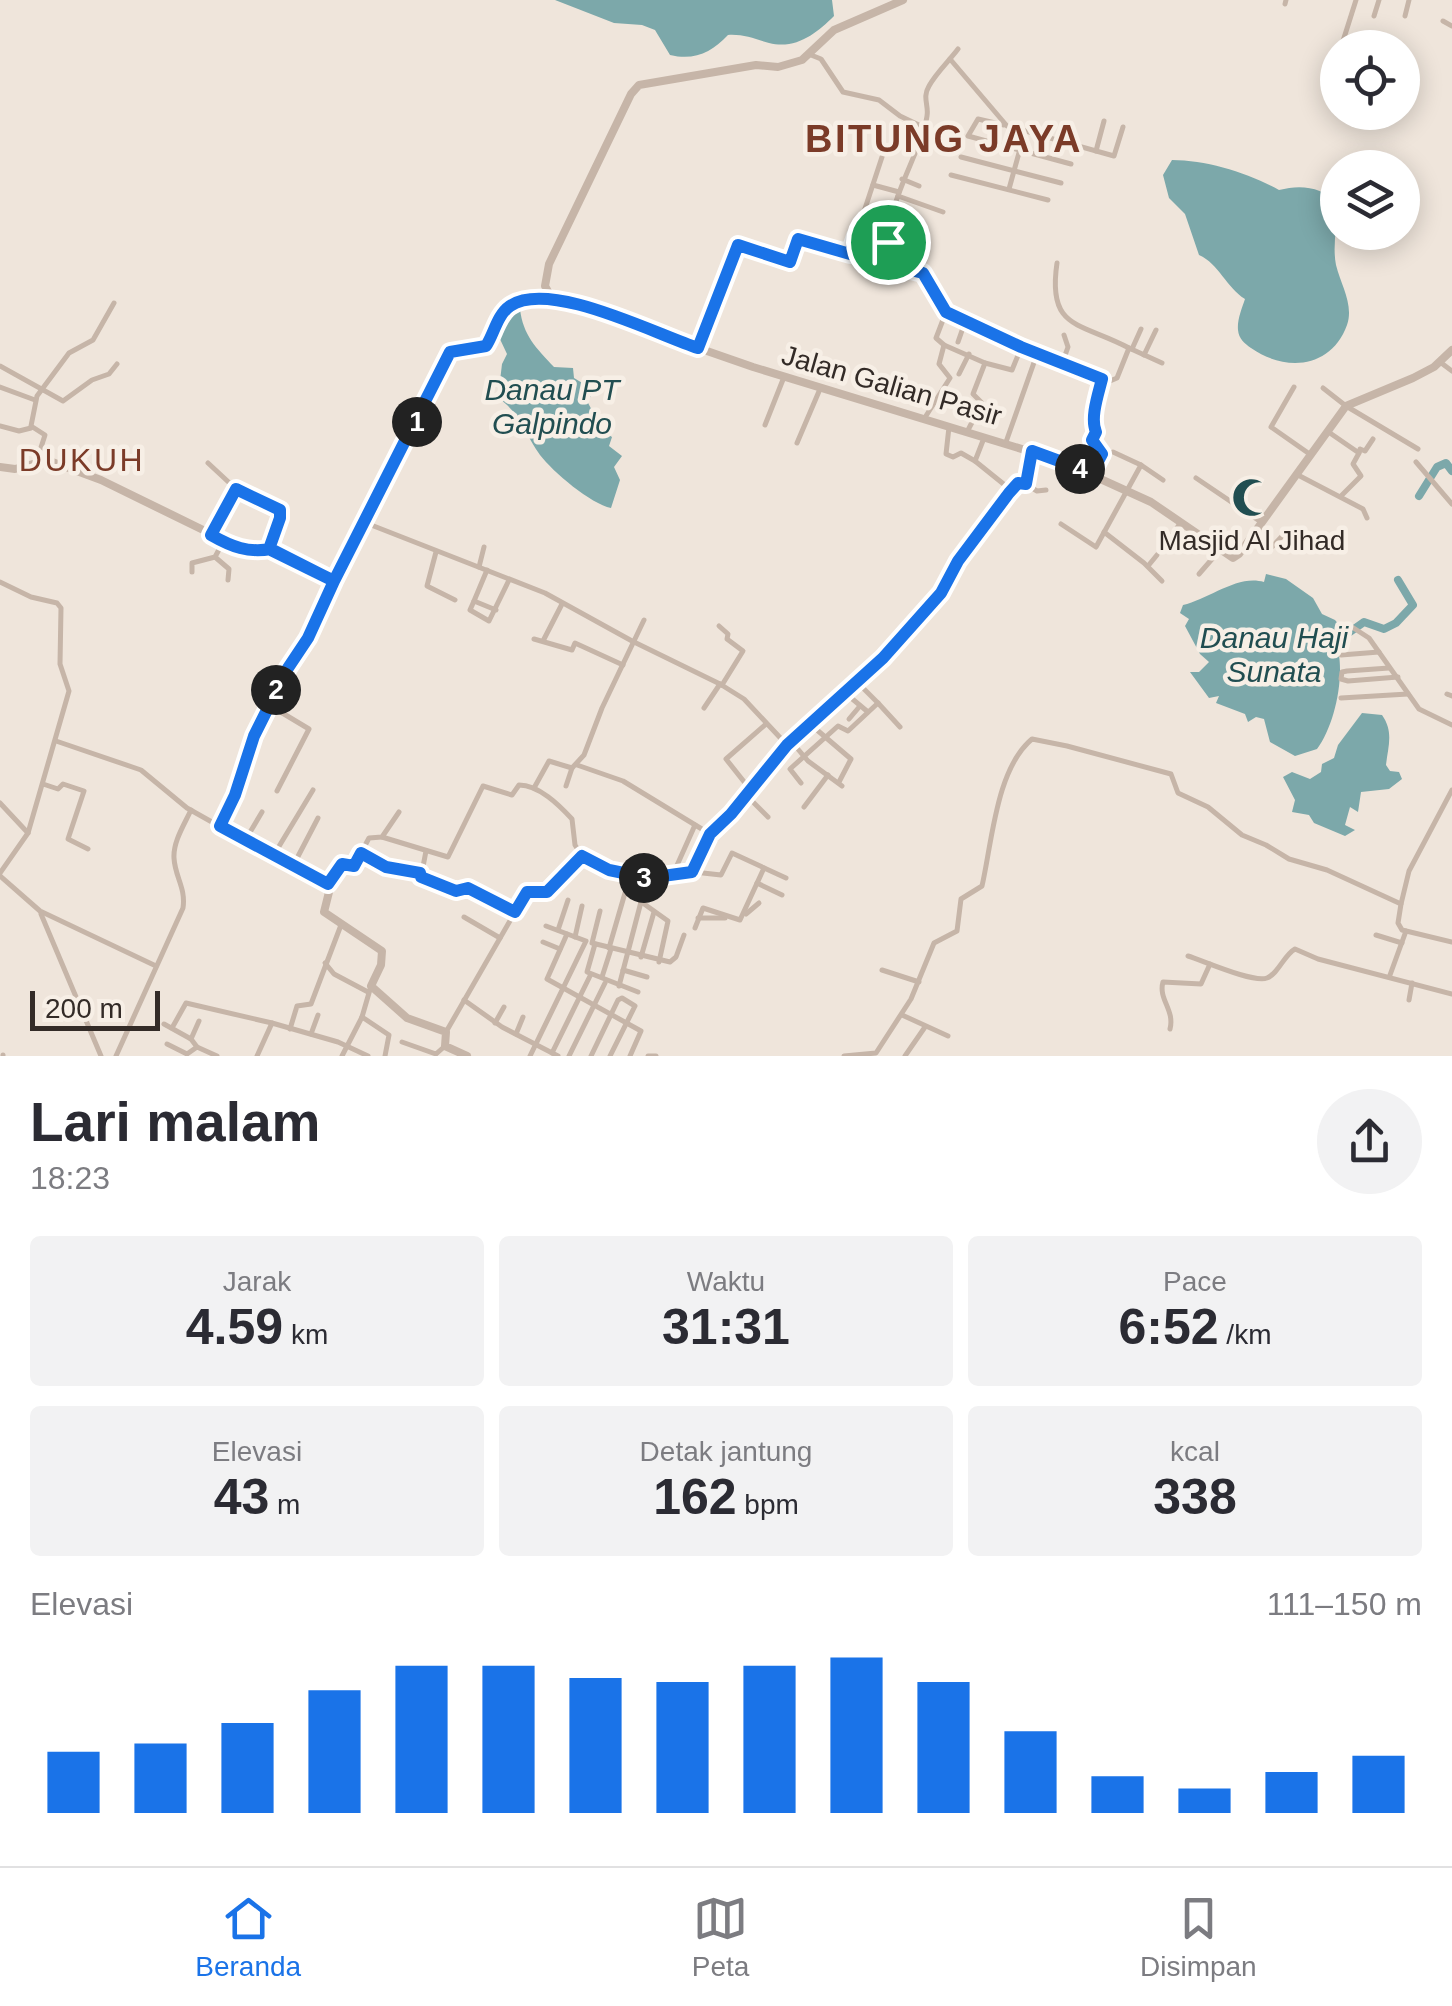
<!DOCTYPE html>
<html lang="id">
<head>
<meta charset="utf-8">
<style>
	:root { --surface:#fff; --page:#f2f2f3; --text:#2b2b33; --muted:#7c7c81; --line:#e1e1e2; --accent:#1a73e8 }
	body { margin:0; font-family:Helvetica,sans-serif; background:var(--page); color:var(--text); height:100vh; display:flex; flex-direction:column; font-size:38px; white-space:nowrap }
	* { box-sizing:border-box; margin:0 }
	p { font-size:32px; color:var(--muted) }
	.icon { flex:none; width:55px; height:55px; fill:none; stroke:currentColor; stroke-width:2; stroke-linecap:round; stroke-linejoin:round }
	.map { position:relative; height:1056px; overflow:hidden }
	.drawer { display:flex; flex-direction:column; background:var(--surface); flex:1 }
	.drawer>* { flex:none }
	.controls { position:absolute; left:1320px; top:30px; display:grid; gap:20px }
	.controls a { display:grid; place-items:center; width:100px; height:100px; border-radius:50%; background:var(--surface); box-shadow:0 5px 25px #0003; font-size:50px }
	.scale { position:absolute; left:30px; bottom:25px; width:130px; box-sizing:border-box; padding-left:10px; border:5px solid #332b27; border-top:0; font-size:28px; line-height:35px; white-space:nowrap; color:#332b27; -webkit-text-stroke:8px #f7efe6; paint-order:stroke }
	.pin { position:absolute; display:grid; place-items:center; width:85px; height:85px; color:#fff; margin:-42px; border:5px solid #fff; border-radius:50%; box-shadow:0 2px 10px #0007 }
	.km { position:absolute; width:50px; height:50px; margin:-25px; border-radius:50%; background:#222; color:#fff; font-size:28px; line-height:50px; text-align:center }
	.round { display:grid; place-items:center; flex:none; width:105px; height:105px; border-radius:52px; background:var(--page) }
	.head { display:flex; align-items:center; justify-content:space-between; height:170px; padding:0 30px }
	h1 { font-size:55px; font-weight:700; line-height:75px }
	.figures { display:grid; grid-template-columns:repeat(3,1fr); gap:15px; height:170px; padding:10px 30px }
	.figures div { display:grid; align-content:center; border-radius:10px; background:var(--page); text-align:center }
	.figures b { font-size:50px; font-weight:700 }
	.figures small { font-size:28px; font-weight:400 }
	.figures p { font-size:28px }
	.chart { height:280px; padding:20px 30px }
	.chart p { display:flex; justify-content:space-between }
	.chart svg { width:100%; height:180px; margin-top:10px; stroke:var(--accent); stroke-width:6 }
	.tabs { display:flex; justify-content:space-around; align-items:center; height:140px; border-top:2px solid var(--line); background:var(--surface); font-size:28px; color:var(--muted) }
	.tabs a { display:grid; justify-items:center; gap:5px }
	.tabs .selected { color:var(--accent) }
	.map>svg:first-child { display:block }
	.water { fill:#7ca8aa }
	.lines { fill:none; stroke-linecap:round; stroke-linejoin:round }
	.river { stroke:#7ca8aa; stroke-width:8 }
	.minor { stroke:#c6b5a8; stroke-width:5 }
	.tertiary { stroke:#c6b5a8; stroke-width:8 }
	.route-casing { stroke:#fff; stroke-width:20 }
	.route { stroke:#1a73e8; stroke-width:12 }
	.labels { text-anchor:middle; stroke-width:9; stroke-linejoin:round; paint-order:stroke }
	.street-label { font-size:28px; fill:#332b27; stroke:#f7efe6 }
	.poi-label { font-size:28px; fill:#332b27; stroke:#f7efe6 }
	.water-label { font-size:30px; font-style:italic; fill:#214e51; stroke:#f7efe6 }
	.quarter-label { font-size:32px; letter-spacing:2.5px; fill:#7b3b28; stroke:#f7efe6 }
	.district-label { font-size:38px; font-weight:bold; letter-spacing:2.5px; fill:#7b3b28; stroke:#f7efe6 }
</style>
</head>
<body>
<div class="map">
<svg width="1452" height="1056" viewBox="0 0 1452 1056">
	<rect width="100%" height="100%" fill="#efe5db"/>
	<g class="water">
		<path d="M555 0H832L834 16C817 33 796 50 769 43 755 39 743 34 728 35 712 52 695 61 670 55L655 30 642 25 614 23Z"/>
		<path d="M1172 160C1207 160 1248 173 1279 190 1301 184 1322 187 1337 203 1338 223 1332 245 1336 265 1341 285 1354 305 1347 325 1331 369 1285 372 1251 348 1244 343 1239 339 1238 330 1237 320 1242 308 1245 299 1226 287 1219 264 1199 255L1185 214 1169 198 1163 175Z"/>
		<path d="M520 309C523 335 536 348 554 367L573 368 574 378 589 387 591 396 587 401 603 431 612 437 609 446 622 456 614 467 620 480 611 508C591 504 553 472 540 455 525 434 520 412 498 398L502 364 507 354 499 337 512 312Z"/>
		<path d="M1266 574 1286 579 1313 598 1322 614 1335 620 1347 634 1335 640C1347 668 1336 724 1317 749L1295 756 1270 742 1264 719 1256 717 1248 722 1245 714 1216 703 1219 696 1209 698 1190 672H1199L1209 662 1200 654 1185 626 1189 619 1180 613 1183 605C1209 599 1238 574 1264 582Z"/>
		<path d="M1362 713 1382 715C1394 732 1388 746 1386 765L1390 771 1399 772 1402 779 1389 789 1361 792 1358 812 1350 807 1345 825 1355 830 1345 836 1314 823 1309 815 1292 812 1295 800 1283 777 1292 772 1310 779 1321 772 1322 764 1334 758 1338 745Z"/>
	</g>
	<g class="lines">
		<g class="river">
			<polyline points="1419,496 1437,467 1446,463 1452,471"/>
			<polyline points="1347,634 1364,622 1384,629 1396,623 1413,605 1398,580"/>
		</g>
		<g class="minor">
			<polyline points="1285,4 1286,0"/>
			<polyline points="1374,16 1379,0"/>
			<polyline points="1405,16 1409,0"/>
			<polyline points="1443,21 1452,26"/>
			<polyline points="1347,48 1343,41 1356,0"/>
			<polyline points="811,55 821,59 843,92 879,100 900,116 923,127"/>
			<polyline points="950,59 1007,126 1114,156 1123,127"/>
			<polyline points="1004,125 978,119 968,136 1071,164"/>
			<polyline points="1096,151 1104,121"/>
			<polyline points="961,157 1061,183"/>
			<polyline points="951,175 1048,200"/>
			<polyline points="902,179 919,186"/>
			<polyline points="873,185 899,192"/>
			<polyline points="1009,189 1025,131"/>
			<polyline points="898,196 943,212"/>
			<polyline points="891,224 911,235 914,240"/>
			<polyline points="856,236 888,241"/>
			<path d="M1057 263C1047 330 1080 322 1129 348"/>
			<polyline points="946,312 1021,347 1110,381 1117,378 1129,348 1162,363"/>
			<polyline points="958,342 965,322"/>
			<polyline points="944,345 985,363 973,394 982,403 967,432"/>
			<polyline points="698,348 738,245 790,262 798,239 850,254 882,157"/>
			<polyline points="1132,349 1141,329"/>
			<polyline points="1144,355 1156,330"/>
			<polyline points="1440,362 1452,371"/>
			<polyline points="985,363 1012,370 1021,348"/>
			<polyline points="1062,364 1068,347 1064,335"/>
			<polyline points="0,366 63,401 92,380 109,374 117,364"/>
			<polyline points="959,374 969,354"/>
			<polyline points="0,387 35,400"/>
			<polyline points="1294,387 1271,427 1311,455"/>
			<polyline points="1323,388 1346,406 1418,449"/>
			<path d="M924 419 950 378 939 364 944 345 936 338 946 312 923 273 895 265C870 226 922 155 927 116 929 105 922 98 929 86 936 73 949 61 958 49"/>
			<polyline points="765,425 784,377"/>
			<polyline points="0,426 19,431 31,428"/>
			<polyline points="949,427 946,454 953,457 961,453 975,461"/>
			<polyline points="1327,431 1359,453 1353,464 1361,476 1341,496"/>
			<polyline points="984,438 975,461 1011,490"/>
			<polyline points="1006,442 1037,354"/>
			<polyline points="797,443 820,389"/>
			<polyline points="1359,453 1360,449 1365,451 1373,439"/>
			<polyline points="1416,462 1452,504"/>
			<polyline points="36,463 45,435 31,426 37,396 69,353 93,340 114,303"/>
			<polyline points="208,463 236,489 280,510 281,518 269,547"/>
			<polyline points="1141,465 1163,480"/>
			<path d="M1092 473 1102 454 1093 441 1097 432C1090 418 1098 394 1102 379"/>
			<polyline points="1296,474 1363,509 1367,518"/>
			<polyline points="1196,478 1261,522"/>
			<polyline points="1025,484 1037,491 1046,490"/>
			<polyline points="366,523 545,593 632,641 720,684 744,699 787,745"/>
			<polyline points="1061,524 1096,547 1141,465 1113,452"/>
			<polyline points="1104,532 1144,563 1162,581"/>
			<polyline points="211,535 236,489"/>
			<polyline points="1253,537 1269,550 1287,531"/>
			<polyline points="1169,540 1181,522"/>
			<polyline points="436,552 427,586 455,600"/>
			<polyline points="215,557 229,569 228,580"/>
			<polyline points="1148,566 1157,555"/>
			<polyline points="479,567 484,547"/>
			<polyline points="192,572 192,563 215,557 223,542"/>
			<polyline points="1199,574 1219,551"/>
			<polyline points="0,582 31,597 57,603 61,608 60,664 69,691 28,833 0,873"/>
			<polyline points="474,601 487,570"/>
			<polyline points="496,610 474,601 470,610 489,621 509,580"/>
			<polyline points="719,626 728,634 727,639 743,651 722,685"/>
			<polyline points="1352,627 1369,638 1419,709 1452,725"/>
			<polyline points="534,639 572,650 575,643 623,665"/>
			<polyline points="543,641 562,604"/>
			<polyline points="1341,655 1379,652"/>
			<polyline points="1389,668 1347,671 1342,672 1341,679 1348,681 1398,677"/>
			<polyline points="857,682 878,703"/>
			<polyline points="844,692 868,712"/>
			<polyline points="1447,694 1452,696"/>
			<polyline points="1341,698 1408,694"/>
			<polyline points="269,705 309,729 277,791"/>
			<polyline points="704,708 720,684"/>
			<polyline points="849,719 860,706"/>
			<polyline points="810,724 851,759 839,782"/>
			<polyline points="56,741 141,770 187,808 219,826"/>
			<polyline points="791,741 808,761 842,786"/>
			<polyline points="577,765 623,781 710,834"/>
			<polyline points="801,783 790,769 838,726 848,731 878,703 900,727"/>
			<polyline points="43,784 58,789 63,784 84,791 68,839 88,849"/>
			<polyline points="566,786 572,768"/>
			<polyline points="534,788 549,761 572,768 584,755 602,708 644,620"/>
			<polyline points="749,788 726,759 766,724"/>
			<polyline points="745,794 768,817"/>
			<polyline points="0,803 28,833"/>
			<polyline points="804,807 828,775"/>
			<path d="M382 837 448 857 483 786 512 795 519 785C539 785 559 805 572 819L575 845 582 856"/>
			<polyline points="246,839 262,812"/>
			<polyline points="426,851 421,877 456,891 468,889 515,912"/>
			<polyline points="275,853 313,790"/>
			<polyline points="361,853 386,867 419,873"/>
			<polyline points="294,864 318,818"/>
			<polyline points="674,872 695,825"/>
			<polyline points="692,872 710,834 731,814 787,745 883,658 941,593 958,561 1011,490 1019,483 1025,484 1032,451"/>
			<polyline points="0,876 40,911 156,966"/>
			<polyline points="328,883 343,864 354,866 369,838 382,837 399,812"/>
			<polyline points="757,883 782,895"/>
			<polyline points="640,901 668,921 659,962"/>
			<polyline points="1401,904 1409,871 1452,790"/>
			<polyline points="600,911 592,943 670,962 676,957 684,935"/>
			<polyline points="41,914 101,1056"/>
			<polyline points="746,914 759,903"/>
			<polyline points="464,917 500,938"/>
			<polyline points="698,918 725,918"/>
			<polyline points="695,928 703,908 740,920 764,868"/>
			<polyline points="558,930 568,900"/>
			<polyline points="567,934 547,979 641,1031 630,1056"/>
			<polyline points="1376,935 1402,943"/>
			<polyline points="575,937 582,906"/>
			<polyline points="543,942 560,949"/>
			<polyline points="595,944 587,972 638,992"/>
			<polyline points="609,948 625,893 643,893"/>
			<path d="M1188 956C1204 961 1253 983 1267 978 1278 974 1284 955 1295 949L1318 959 1452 994"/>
			<polyline points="641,957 654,912"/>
			<polyline points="325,963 334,974 368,992"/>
			<polyline points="623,970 647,977"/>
			<polyline points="882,970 919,982"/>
			<polyline points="1390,975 1406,931"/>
			<polyline points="602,977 611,949"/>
			<polyline points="619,986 647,879"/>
			<polyline points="464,1000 502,1027 558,1056"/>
			<polyline points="1409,1000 1412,983"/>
			<polyline points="902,1015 948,1036"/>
			<polyline points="362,1017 389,1035 385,1056"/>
			<polyline points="495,1023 504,1007"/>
			<polyline points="164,1024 191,1039 197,1047"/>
			<polyline points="172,1028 186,1003 272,1023"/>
			<polyline points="290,1029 297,1006 311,1004 341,925"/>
			<path d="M1170 1029C1175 1010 1158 999 1163 982L1201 984 1210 964"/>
			<polyline points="446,1032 526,893 547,892 582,856 609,870 647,879 685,871 721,875 732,853 786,878"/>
			<polyline points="311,1034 318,1015"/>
			<polyline points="516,1034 523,1017"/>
			<polyline points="191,1039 199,1021"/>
			<polyline points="402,1042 436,1054 445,1046"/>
			<polyline points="167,1044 187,1054 197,1047 217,1056"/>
			<polyline points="552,1053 590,976"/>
			<polyline points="3,1056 3,1055"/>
			<path d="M116 1056 183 908C186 888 175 877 174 858 173 842 184 825 191 810"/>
			<polyline points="257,1056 272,1023 338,1042 368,1056"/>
			<polyline points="342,1056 362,1017 371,986"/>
			<polyline points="530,1056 586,941 546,926"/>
			<polyline points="569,1056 605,983"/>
			<polyline points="591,1056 618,1000 622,998 635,1006 610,1056"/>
			<polyline points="648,1056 656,1056"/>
			<path d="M844 1056 876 1053 911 999 934 943 957 931 961 899 982 886C992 843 996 769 1032 739L1067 746 1171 774 1178 793 1208 807 1242 835 1266 845 1289 859 1327 870 1401 904 1398 923 1402 930 1452 942"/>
			<polyline points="905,1056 925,1027"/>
		</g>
		<g class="tertiary">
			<polyline points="552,299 545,286 549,264 631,94 639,85 756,65 778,67 802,60 834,30 903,0"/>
			<polyline points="0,467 15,469 47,460 101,480 244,550 271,549 334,581"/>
			<path d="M467 1056 445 1046 446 1032 407 1018 371 986 381 965 382 951 324 912 330 888 326 881 219 826C235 797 241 766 254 736 269 701 289 670 308 638L451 352 485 346 502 314 516 303 552 299 566 302 753 367 1061 461 1151 502 1233 558 1239 554 1346 406 1413 378 1434 367 1452 350"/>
		</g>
	</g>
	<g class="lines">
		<defs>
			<path id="route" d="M888 242 856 236 850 254 798 239 790 262 738 245 698 348C655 334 549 279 510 306 497 315 494 334 486 346L450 352 334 581 269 549 280 518V510L236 489 211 535C232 547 248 553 271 549L334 581 308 638 288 668 254 736 235 795 220 826 328 884 342 864 354 866 361 853 386 867 420 873 421 877 456 891 468 888 515 912 527 892H547L582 856 609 870 648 878 692 872 710 834 731 814 787 745 883 658 941 593 958 561 1009 493 1018 483 1026 484 1032 451 1092 473 1102 454 1092 440 1096 432C1090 418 1098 395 1102 379L1021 347 946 312 923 273 899 267 892 261 888 242"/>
		</defs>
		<use href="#route" class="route-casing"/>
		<use href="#route" class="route"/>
	</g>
	<defs>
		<symbol id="mosque-bare" viewBox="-9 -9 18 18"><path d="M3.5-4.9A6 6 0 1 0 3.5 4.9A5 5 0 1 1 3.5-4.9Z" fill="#214e51" stroke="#f7efe6" stroke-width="2.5" paint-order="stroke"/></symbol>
	</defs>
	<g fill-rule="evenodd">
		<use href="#mosque-bare" x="1224" y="470" width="55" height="55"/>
	</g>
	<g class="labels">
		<g class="street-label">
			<text transform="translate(892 385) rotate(16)" y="10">Jalan Galian Pasir</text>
		</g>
		<g class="poi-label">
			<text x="1252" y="550">Masjid Al Jihad</text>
		</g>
		<g class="water-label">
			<text x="552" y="400">Danau PT<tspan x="552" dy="34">Galpindo</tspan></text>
			<text x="1274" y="648">Danau Haji<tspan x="1274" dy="34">Sunata</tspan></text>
		</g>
		<g class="quarter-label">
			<text x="82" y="471">DUKUH</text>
		</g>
		<g class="district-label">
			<text x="944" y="152">BITUNG JAYA</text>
		</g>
	</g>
</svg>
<div class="controls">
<a><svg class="icon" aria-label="locate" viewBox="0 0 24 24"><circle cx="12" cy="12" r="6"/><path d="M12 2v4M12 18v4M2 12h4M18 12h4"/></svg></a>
<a><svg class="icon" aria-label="layers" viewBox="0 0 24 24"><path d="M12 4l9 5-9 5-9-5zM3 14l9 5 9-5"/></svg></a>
</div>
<div class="scale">200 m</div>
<div class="pin" style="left:888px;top:242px;background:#1e9e55"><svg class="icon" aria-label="arrive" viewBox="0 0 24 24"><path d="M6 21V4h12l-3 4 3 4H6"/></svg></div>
<b class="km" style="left:417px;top:422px">1</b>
<b class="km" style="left:276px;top:690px">2</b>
<b class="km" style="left:644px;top:878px">3</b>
<b class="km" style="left:1080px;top:469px">4</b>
</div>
<section class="drawer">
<div class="head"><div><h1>Lari malam</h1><p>18:23</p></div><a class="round"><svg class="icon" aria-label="share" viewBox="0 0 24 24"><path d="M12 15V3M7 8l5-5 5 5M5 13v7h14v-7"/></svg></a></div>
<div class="figures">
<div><p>Jarak</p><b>4.59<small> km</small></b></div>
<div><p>Waktu</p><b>31:31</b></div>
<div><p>Pace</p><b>6:52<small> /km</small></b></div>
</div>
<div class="figures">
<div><p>Elevasi</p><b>43<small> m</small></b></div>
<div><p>Detak jantung</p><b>162<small> bpm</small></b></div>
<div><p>kcal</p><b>338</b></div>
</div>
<div class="chart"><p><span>Elevasi</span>111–150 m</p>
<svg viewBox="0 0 160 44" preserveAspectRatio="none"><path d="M5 44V29M15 44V27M25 44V22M35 44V14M45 44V8M55 44V8M65 44V11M75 44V12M85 44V8M95 44V6M105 44V12M115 44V24M125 44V35M135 44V38M145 44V34M155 44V30"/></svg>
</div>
</section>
<nav class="tabs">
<a class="selected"><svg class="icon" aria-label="home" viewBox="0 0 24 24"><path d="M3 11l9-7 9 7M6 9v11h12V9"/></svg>Beranda</a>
<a><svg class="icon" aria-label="map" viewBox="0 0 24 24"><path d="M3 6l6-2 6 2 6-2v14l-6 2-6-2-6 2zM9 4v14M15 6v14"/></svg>Peta</a>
<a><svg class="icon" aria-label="saved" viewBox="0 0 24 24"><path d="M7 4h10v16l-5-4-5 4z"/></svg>Disimpan</a>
</nav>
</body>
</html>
